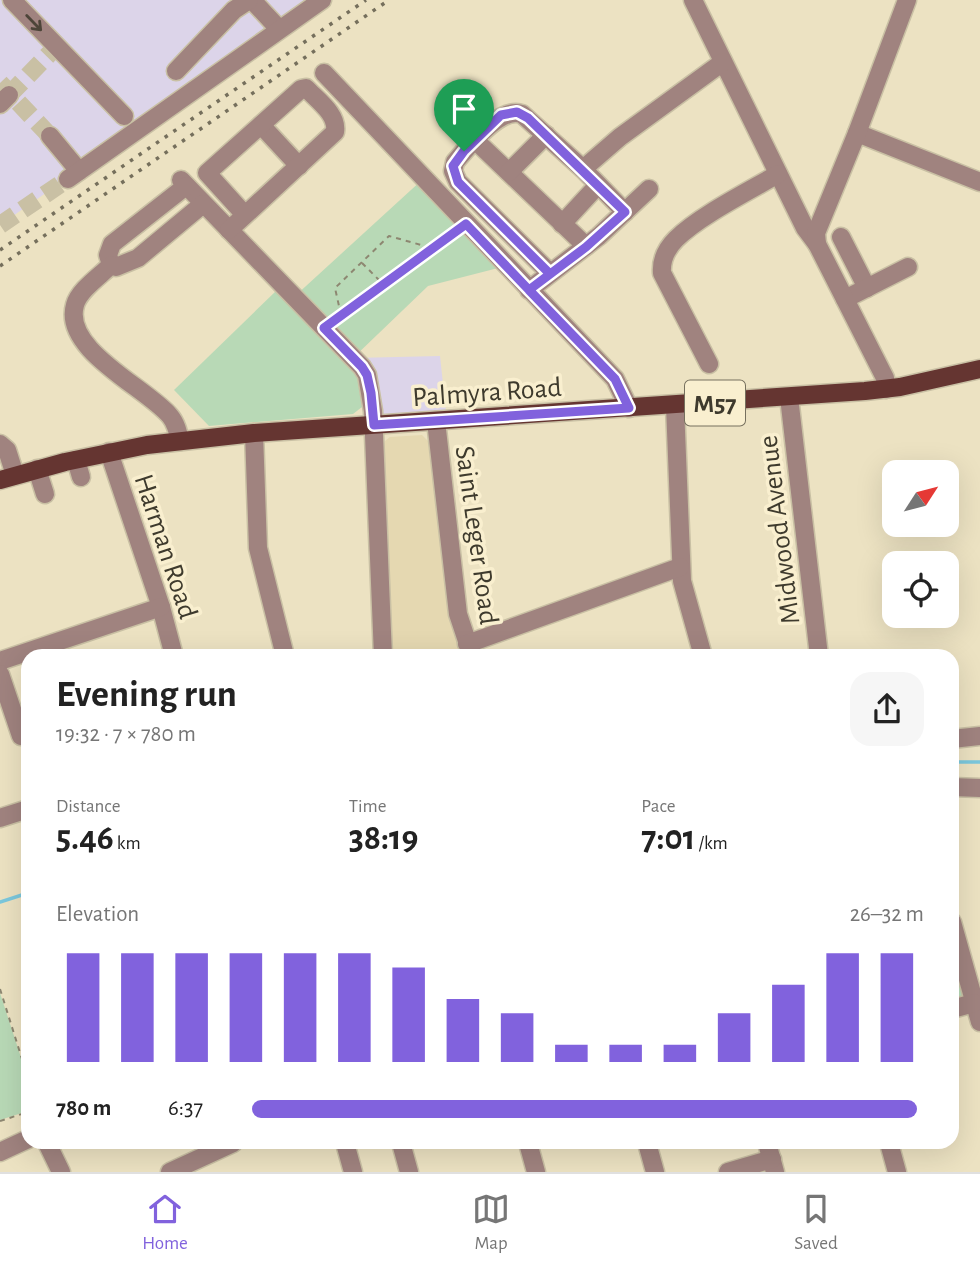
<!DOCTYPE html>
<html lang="en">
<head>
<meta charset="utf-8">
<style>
	:root { --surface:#fff; --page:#f6f6f6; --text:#222; --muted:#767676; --line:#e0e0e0; --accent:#8162dd }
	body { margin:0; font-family:"Alegreya Sans",sans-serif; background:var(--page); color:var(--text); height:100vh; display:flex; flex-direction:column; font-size:26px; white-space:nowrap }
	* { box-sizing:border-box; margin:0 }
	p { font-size:23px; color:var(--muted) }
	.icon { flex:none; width:38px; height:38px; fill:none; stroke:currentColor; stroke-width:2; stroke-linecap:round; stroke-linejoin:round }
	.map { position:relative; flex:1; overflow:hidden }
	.panel { position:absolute; left:21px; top:649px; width:938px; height:500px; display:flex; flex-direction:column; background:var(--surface); border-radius:21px; box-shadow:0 7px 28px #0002 }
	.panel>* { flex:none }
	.needle { width:46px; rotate:54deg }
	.fabs { position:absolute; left:882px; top:460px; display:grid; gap:14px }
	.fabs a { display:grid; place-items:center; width:77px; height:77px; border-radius:14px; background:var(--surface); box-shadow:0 7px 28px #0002; font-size:35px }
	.pin { position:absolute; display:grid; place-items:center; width:60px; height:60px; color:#fff; margin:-72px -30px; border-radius:50% 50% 50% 0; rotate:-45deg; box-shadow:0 0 7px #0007 }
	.pin .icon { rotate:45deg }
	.round { display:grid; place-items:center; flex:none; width:74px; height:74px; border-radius:21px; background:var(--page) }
	.head { display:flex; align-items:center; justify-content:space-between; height:119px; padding:0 35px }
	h1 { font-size:38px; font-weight:700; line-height:52px }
	.stats { display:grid; grid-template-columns:repeat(3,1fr); gap:10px; height:119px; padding:7px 35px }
	.stats div { display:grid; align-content:center }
	.stats b { font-size:35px; font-weight:700 }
	.stats small { font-size:19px; font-weight:400 }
	.stats p { font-size:19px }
	.chart { height:196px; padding:14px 35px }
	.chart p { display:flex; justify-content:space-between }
	.chart svg { width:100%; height:126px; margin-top:7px; stroke:var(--accent); stroke-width:6 }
	ul { padding:0 35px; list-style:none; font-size:23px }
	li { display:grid; grid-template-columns:112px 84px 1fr; align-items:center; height:52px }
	li i { height:18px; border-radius:9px; background:var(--accent) }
	.menu { display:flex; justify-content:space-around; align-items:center; height:98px; border-top:2px solid var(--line); background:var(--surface); font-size:19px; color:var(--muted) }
	.menu a { display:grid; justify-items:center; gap:4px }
	.menu .on { color:var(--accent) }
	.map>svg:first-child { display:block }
	.commercial { fill:#dcd4e9 }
	.built { fill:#e5d8b1 }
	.green { fill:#b8d9b6 }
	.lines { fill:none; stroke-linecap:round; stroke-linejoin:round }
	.stream { stroke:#7bc8dd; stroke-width:3.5 }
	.minor-tunnel { stroke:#c9c0a4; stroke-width:18; stroke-dasharray:18 9; stroke-linecap:butt }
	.minor-casing { stroke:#c9c0a4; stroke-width:21 }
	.major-casing { stroke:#c9c0a4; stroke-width:21 }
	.path { stroke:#8d8771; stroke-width:2; stroke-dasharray:5 5; stroke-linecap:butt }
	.minor { stroke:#a0837f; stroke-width:18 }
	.major { stroke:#653531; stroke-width:18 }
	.rail { stroke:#756f5c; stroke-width:3.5; stroke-dasharray:3.5 7; stroke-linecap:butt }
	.oneway { stroke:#4d4539 }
	.route-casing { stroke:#fff; stroke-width:14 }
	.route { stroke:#8162dd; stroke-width:9 }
	.labels { text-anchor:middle; stroke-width:7; stroke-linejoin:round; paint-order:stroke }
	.shield { fill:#f9efcf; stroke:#76705e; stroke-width:2 }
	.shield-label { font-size:26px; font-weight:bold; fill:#3e3a2d }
	.street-label { font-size:28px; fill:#3e3a2d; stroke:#f9efcf }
</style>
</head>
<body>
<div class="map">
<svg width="980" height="1172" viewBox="0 0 980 1172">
	<rect width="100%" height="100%" fill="#ece2c2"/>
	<g class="commercial">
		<polygon points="0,0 322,0 0,225"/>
		<polygon points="440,356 447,421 374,425 353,358"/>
	</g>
	<polygon class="built" points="422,435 428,441 450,617 463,656 391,656 384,446 385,441 390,437"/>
	<g class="green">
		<polygon points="423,179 506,266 428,286 353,358 294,297"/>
		<polygon points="276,291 357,376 362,407 353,414 209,426 174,390"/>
		<polygon points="952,947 966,996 952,1001"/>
		<polygon points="0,993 28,1079 28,1111 0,1120"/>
	</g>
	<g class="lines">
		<g class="stream">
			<polyline points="952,762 980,762"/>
			<polyline points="0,902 28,893"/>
		</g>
		<g class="minor-tunnel">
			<polyline points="0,83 50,136"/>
			<polyline points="9,95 50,53"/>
			<polyline points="0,225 68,179"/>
		</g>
		<defs>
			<g id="minor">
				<polyline points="12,0 124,116"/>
				<polyline points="252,0 279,29"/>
				<polyline points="693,0 805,228 817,244"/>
				<polyline points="176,71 234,10 249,0"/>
				<polyline points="324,73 615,379 629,408"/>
				<polyline points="0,104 9,95"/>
				<polyline points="261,125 299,166"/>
				<polyline points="857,133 980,182"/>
				<polyline points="50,136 79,171"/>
				<polyline points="476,141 586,246"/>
				<polyline points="583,169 620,137 723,62"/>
				<polyline points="509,172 546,135"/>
				<polyline points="68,179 322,0"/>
				<polyline points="181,180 362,367 367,375 373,411 383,656"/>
				<polyline points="562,224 598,185"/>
				<path d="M229 230 335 132C338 114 317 100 306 88L301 89 207 173 245 215"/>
				<polyline points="841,237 867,288"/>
				<polyline points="111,265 108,255 112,244 186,186"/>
				<path d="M550 273 458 182 453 171 455 162C469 146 500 106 522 114L583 169 625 212"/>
				<polyline points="529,290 599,236 649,189"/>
				<polyline points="845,299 908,267"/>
				<path d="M709 364 662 273C661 260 667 248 676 239 699 216 749 191 778 174"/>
				<polyline points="886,389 885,378 817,244 816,233 857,133 907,0"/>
				<polyline points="789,397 819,656"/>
				<polyline points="675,406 682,581 703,656"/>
				<polyline points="436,421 458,614 472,656"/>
				<polyline points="254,433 258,548 285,656"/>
				<path d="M180 441C178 432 176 423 170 416 147 388 62 350 75 305 79 290 100 276 111 265L116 267 138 258 203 204"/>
				<polyline points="0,444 7,450 15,475"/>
				<polyline points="109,452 161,607 174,656"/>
				<polyline points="76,460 81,477"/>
				<polyline points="37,469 45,494"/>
				<polyline points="467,644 680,567"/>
				<polyline points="0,661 161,607"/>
				<polyline points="0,674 21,736"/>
				<polyline points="952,739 980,736"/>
				<polyline points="952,787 980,788"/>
				<polyline points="0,818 28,809"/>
				<polyline points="952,922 980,1022"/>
				<polyline points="952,1009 974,1003"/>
				<polyline points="47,1143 61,1172"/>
				<polyline points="345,1143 353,1172"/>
				<polyline points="401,1143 409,1172"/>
				<polyline points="528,1143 536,1172"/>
				<polyline points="647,1143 655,1172"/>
				<polyline points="767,1143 775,1172"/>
				<polyline points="889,1143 897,1172"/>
				<polyline points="0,1152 28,1139"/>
				<polyline points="170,1172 233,1143"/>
				<polyline points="728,1172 772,1159"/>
			</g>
			<polyline id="major" points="0,480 65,462 147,445 254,433 865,391 900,387 980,369"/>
		</defs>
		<use href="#minor" class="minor-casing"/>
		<use href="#major" class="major-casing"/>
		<g class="path">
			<polyline points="362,263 383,284"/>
			<polyline points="341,315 335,288 389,236 432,248"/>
			<polyline points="337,318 454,233"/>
			<polyline points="0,989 28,1078"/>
			<polyline points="0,1121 28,1112"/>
		</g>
		<use href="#minor" class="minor"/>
		<use href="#major" class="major"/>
		<g class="rail">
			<polyline points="0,250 366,0"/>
			<polyline points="0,266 389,0"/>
		</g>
	</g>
	<defs><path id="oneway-shaft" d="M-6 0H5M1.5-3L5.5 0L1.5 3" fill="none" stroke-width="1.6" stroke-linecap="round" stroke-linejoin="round" transform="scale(1.75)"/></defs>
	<use class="oneway" href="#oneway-shaft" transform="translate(34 23) rotate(46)"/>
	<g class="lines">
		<defs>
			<polyline id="route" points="464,151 453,166 458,182 550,274 529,290 466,224 324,328 362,367 367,375 371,393 374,425 629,408 615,379 529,290 586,247 625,212 528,118 517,112 501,115 464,151"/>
		</defs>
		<use href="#route" class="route-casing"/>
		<use href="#route" class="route"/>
	</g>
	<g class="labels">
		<rect class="shield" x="685" y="380.5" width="60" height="45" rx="5"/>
		<g class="shield-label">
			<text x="715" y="412">M57</text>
		</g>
		<g class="street-label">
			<text transform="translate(487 391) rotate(-4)" y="10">Palmyra Road</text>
			<text transform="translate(778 530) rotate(-97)" y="10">Midwood Avenue</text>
			<text transform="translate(478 535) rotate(82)" y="10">Saint Leger Road</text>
			<text transform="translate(167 546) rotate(72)" y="10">Harman Road</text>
		</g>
	</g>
</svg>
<div class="fabs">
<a><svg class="needle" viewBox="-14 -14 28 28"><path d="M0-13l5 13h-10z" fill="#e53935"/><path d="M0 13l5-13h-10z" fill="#767676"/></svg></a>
<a><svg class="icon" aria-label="locate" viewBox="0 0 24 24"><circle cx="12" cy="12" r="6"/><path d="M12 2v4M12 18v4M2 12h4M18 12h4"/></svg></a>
</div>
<div class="pin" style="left:464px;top:151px;background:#1e9e55"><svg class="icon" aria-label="arrive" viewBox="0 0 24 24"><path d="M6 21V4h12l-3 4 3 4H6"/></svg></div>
<section class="panel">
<div class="head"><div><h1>Evening run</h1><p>19:32 · 7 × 780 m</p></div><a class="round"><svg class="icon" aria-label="share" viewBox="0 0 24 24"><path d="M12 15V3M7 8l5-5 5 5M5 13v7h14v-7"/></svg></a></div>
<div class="stats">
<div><p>Distance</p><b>5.46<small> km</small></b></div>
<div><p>Time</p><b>38:19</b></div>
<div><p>Pace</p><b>7:01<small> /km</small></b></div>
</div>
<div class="chart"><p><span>Elevation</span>26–32 m</p>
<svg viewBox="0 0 160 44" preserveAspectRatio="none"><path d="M5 44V6M15 44V6M25 44V6M35 44V6M45 44V6M55 44V6M65 44V11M75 44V22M85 44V27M95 44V38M105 44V38M115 44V38M125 44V27M135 44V17M145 44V6M155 44V6"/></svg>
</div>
<ul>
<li><b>780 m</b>6:37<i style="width:99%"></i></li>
</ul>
</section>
</div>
<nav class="menu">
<a class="on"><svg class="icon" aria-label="home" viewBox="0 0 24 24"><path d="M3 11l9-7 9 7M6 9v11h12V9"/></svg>Home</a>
<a><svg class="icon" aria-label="map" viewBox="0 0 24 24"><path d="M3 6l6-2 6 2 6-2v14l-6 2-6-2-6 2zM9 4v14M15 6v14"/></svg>Map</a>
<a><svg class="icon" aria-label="saved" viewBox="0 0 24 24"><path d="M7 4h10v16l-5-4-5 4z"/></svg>Saved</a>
</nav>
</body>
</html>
